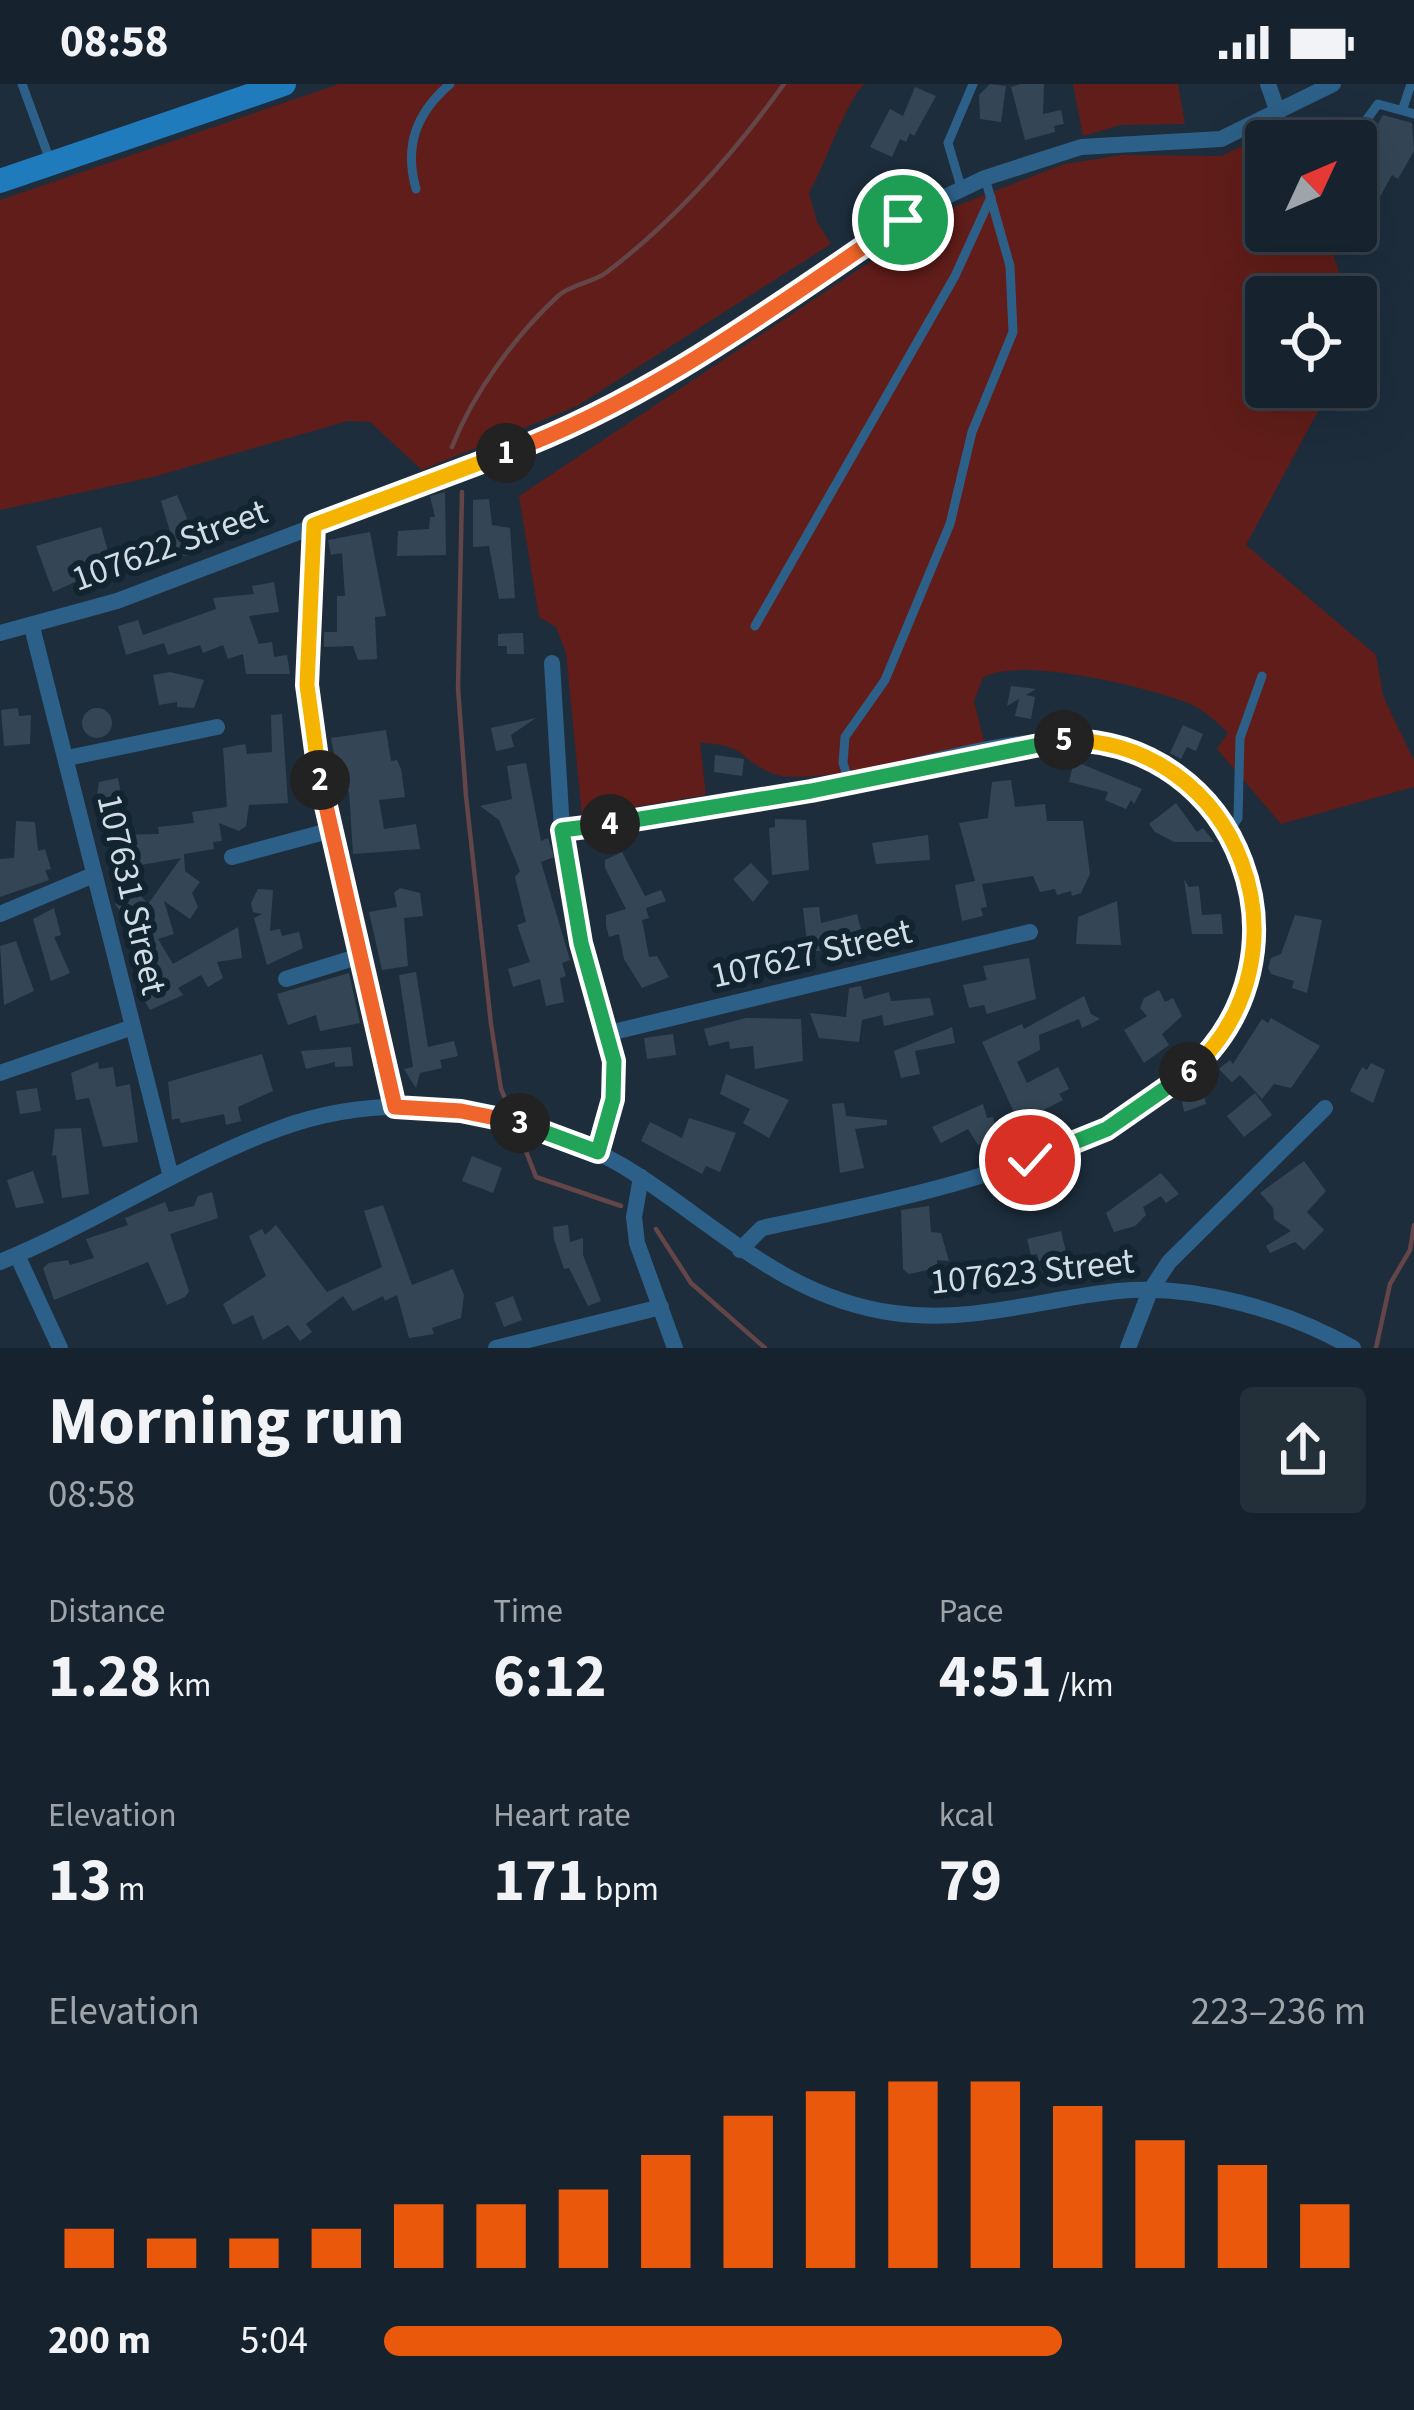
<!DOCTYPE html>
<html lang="en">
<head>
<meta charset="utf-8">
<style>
	:root { --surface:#16222d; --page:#232f39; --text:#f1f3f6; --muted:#9ea4aa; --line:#353f49; --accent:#ea580c }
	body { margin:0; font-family:"Source Sans 3",sans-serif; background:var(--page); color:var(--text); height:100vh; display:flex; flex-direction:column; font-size:45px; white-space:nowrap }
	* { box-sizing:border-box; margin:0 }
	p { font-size:39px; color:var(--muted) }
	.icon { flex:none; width:66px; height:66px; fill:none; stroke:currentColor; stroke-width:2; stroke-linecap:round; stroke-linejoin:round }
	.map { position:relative; height:1264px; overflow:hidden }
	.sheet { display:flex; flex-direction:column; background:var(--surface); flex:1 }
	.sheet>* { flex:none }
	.needle { width:78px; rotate:46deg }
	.tools { position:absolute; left:1245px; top:36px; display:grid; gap:24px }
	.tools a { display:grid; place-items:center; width:132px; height:132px; border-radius:12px; background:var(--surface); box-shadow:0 12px 48px #0002,0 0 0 3px var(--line); font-size:60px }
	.pin { position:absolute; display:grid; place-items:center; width:102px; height:102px; color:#fff; margin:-51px; border:6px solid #fff; border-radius:50%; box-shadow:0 3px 12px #0007 }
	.km { position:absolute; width:60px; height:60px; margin:-30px; border-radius:50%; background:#222; color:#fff; font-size:33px; line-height:60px; text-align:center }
	.round { display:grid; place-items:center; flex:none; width:126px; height:126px; border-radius:12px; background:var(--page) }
	.head { display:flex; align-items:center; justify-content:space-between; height:204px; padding:0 48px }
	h1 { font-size:66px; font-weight:700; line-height:90px }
	.figures { display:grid; grid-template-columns:repeat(3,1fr); gap:18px; height:204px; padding:12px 48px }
	.figures div { display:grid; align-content:center }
	.figures b { font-size:60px; font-weight:700 }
	.figures small { font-size:33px; font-weight:400 }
	.figures p { font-size:33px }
	.chart { height:336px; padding:24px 48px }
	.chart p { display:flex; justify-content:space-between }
	.chart svg { width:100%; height:216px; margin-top:12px; stroke:var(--accent); stroke-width:6 }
	ul { padding:0 48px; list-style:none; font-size:39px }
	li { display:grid; grid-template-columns:192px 144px 1fr; align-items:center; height:90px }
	li i { height:30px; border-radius:15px; background:var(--accent) }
	.status { display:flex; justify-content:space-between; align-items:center; height:84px; padding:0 60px; background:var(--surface); direction:ltr }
	.status svg { height:33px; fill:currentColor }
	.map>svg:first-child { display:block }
	.green { fill:#611d19 }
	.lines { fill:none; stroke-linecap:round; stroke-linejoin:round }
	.stream { stroke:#644548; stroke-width:4.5 }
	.building { fill:#344655 }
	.lane { stroke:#2d6088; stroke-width:9 }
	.street { stroke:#2d6088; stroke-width:16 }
	.secondary { stroke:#1f7bbc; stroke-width:24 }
	.split-1-casing { stroke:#fff; stroke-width:24 }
	.split-2-casing { stroke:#fff; stroke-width:24 }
	.split-3-casing { stroke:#fff; stroke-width:24 }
	.split-4-casing { stroke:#fff; stroke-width:24 }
	.split-5-casing { stroke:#fff; stroke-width:24 }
	.split-6-casing { stroke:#fff; stroke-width:24 }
	.split-7-casing { stroke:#fff; stroke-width:24 }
	.split-1 { stroke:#f0652b; stroke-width:15 }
	.split-2 { stroke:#f5b400; stroke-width:15 }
	.split-3 { stroke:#f0652b; stroke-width:15 }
	.split-4 { stroke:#22a559; stroke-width:15 }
	.split-5 { stroke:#22a559; stroke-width:15 }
	.split-6 { stroke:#f5b400; stroke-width:15 }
	.split-7 { stroke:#22a559; stroke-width:15 }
	.labels { text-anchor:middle; stroke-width:12; stroke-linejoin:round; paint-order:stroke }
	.street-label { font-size:36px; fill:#d1dce5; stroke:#132431 }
</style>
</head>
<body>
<div class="status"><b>08:58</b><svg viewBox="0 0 49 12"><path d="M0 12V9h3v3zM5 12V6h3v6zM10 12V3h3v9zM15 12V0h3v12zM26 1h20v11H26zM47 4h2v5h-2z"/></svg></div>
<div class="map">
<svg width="1414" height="1264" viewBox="0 0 1414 1264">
	<rect width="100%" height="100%" fill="#1d2d3c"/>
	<g class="green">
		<path d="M339 0H865C848 12 824 84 809 109L817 138 831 160 577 322 422 386 370 338 348 337 153 393 0 426V116Z"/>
		<polygon points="1073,0 1178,0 1185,40 1121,41 1083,52"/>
		<path d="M1284 42 1293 57H1266V147H1326L1347 213H1266V303H1331L1246 461 1376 571 1383 612 1414 677V703L1281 740 1217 665 1228 649C1217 638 1204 626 1190 620 1152 604 1016 571 983 594L974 617 985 661C943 668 808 703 774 690 738 676 749 661 700 659L706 711 582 732 566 569 556 543 539 533 519 412 951 124 1064 80 1122 71 1221 72Z"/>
	</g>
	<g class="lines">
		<g class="stream">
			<path d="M452 363C473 309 515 252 558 212 571 200 593 199 607 188 674 137 735 68 784 0"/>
			<polyline points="462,408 458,604 466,712 491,940 501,1005 513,1033"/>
			<polyline points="517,1044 536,1093 621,1122"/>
			<polyline points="656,1145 691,1199 765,1264"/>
			<polyline points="1376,1264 1390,1200 1410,1166 1414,1141"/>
		</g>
	</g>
	<g class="building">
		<polygon points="990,0 1006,2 1001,38 980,35 979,11"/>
		<polygon points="1020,0 1044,0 1043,30 1061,26 1064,40 1054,42 1055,48 1025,56 1011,3"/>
		<polygon points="915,3 936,12 914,52 910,49 906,58 900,55 892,73 870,63 890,25 903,32"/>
		<polygon points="1383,31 1412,39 1414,67 1398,95 1392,91 1356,156 1356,80"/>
		<polygon points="445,408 446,471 397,472 398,447 429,445 430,433 435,433 430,412"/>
		<polygon points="177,411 201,467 188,472 179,471 174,461 161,417"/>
		<polygon points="489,415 492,441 510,444 515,514 499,515 489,462 473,463 473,416"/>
		<polygon points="101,443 112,481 53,508 36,462"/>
		<polygon points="370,448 386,532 375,533 377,575 358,576 353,562 324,563 324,548 337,548 337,512 345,512 342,469 331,471 328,456"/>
		<polygon points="274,498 279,528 249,532 259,560 272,558 274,573 287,571 290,590 246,590 243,570 228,575 223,561 203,569 200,561 168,571 164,559 126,571 118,542 138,536 143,551 216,525 213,514 254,510 252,502"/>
		<polygon points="516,549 523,549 524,570 507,570 507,562 498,562 498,550"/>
		<polygon points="170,588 204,596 194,624 177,623 177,618 159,621 153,591"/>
		<polygon points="1011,602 1036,605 1026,611 1035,613 1031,635 1015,632 1019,615 1007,622"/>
		<polygon points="18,624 19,632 31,631 30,660 4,662 1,626"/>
		<circle cx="97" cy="639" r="15"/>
		<polygon points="282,630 288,719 249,721 246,742 239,747 219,739 222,757 213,758 214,765 184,770 185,787 200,798 192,809 198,823 190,835 164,817 174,850 158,855 173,880 238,843 242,874 217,878 223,894 208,903 201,891 178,904 183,911 150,926 137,905 158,891 132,852 123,852 127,836 115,820 134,804 148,820 181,774 124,784 113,751 159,750 158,743 194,739 192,728 227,723 223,664 245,660 247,670 272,668 271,631"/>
		<polygon points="536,634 511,651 514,663 496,667 491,644"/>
		<polygon points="1183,641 1203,650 1196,667 1187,663 1181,675 1170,669"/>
		<polygon points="386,646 391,677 397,676 401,685 405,713 379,716 384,745 416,740 420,765 353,770 349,707 341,708 331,654"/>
		<polygon points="715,671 744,675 742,692 714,688"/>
		<polygon points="526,679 541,757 548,754 554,773 541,778 570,876 562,879 566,892 560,894 564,918 546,922 540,895 513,903 508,885 530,878 517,841 526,838 515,793 520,787 499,736 480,722 512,715 507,682"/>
		<polygon points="1079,679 1142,705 1134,720 1131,716 1126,725 1105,716 1108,708 1069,698 1073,681"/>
		<polygon points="118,694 124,725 104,729 97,712 99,698"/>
		<polygon points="1011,696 1015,723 1045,720 1047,737 1083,737 1090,790 1081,809 1072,812 1071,807 1057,811 1055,805 1040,808 1033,792 982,800 987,823 981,824 983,832 962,837 955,801 975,797 959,739 988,734 992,698"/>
		<polygon points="1176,719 1197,748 1203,744 1214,758 1174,758 1155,748 1149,740"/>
		<polygon points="775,735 806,736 809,786 772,791 769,744 775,743"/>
		<polygon points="16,737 35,738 38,767 45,765 51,785 45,786 49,796 0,813 0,775 14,774"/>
		<polygon points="928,751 930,776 876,780 872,759"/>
		<polygon points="622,768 645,812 661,806 666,817 646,824 649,834 642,836 649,873 657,872 669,893 642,904 624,875 619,850 609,853 606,841 606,831 626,825 605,784 605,776"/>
		<polygon points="751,779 769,798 753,818 733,795"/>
		<polygon points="1184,795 1189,803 1199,802 1202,831 1221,830 1223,850 1192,850"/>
		<polygon points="400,804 420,809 423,832 404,834 408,882 382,886 369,828 397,823 394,809"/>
		<polygon points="258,805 273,806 270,847 280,845 282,852 299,848 303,864 267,881 254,834 262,830 253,828 251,819"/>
		<polygon points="1117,817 1121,861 1076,860 1078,833"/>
		<polygon points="819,823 821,839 857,830 861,846 829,857 829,866 808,868 803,824"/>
		<polygon points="54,824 61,851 54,853 70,889 51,897 33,835"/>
		<polygon points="1295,831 1322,836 1307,909 1292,904 1294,897 1271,890 1268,884 1271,874 1281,870"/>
		<polygon points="16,857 34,907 4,921 0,862"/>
		<polygon points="1029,874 1036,915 987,930 984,921 969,924 963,901 987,896 983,882"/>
		<polygon points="416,888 428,963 454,957 458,972 440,976 442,984 420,989 416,1004 404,985 413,983 399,891"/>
		<polygon points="349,889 360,939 320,947 316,931 288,941 277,910"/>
		<polygon points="861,902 864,915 889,908 891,917 930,914 934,931 884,942 882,931 862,936 859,958 819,954 810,929 846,933 849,904"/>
		<polygon points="1159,906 1165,918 1173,914 1182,932 1162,950 1169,961 1144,979 1124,946 1147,932 1140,924 1144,914"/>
		<polygon points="1084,912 1091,930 1100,935 1082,944 1079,935 1039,951 1040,966 1017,978 1027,999 1058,983 1069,1005 1059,1010 1063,1016 1024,1036 1021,1030 1016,1033 982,958 1022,940 1024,945"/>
		<polygon points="746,934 801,935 803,977 755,985 753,962 730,965 729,957 709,962 704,945"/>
		<polygon points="1271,934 1320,962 1291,1004 1274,1000 1262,1015 1240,991 1232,998 1219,985 1230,976 1233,980 1262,935 1268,939"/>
		<polygon points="952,943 955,959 915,967 920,990 901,994 894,967"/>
		<polygon points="673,950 676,971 647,975 644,954"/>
		<polygon points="351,963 353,982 335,983 335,978 306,985 301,967"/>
		<polygon points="262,970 273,1007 238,1023 241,1037 226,1041 224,1030 181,1039 179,1034 172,1036 168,998"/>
		<polygon points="98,978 99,985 113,983 116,1003 130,1000 138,1058 103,1063 89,1014 76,1016 71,989"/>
		<polygon points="1371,979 1385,986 1373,1019 1350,1007 1362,983 1367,986"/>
		<polygon points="726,990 789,1016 769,1054 743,1039 750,1025 720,1010"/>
		<polygon points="1201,997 1206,1020 1184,1028 1181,1011"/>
		<polygon points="37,1004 41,1027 20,1030 16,1007"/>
		<polygon points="1255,1009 1272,1031 1244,1053 1227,1032"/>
		<polygon points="844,1019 846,1032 887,1036 887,1041 855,1045 864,1084 840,1089 832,1020"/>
		<polygon points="983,1020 987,1034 993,1033 998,1056 978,1061 968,1045 941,1059 932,1043"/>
		<polygon points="689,1034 736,1049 720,1088 706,1082 702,1090 641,1057 650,1038 682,1054"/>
		<polygon points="81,1044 89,1110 62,1114 56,1071 52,1072 55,1045"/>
		<polygon points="472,1072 502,1084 493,1109 462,1097"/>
		<polygon points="1304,1077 1326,1107 1307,1128 1324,1146 1304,1166 1295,1158 1270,1169 1266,1162 1291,1147 1274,1135 1273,1124 1260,1109"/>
		<polygon points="33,1087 44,1119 16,1124 7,1096"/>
		<polygon points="1161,1089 1179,1110 1166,1119 1161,1112 1143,1123 1146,1131 1135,1142 1114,1148 1106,1129"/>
		<polygon points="212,1108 218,1134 170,1150 189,1207 185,1213 167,1221 148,1178 54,1216 43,1184 49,1179 68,1176 70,1181 94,1174 86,1155 128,1141 125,1134 165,1118 169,1128 194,1122 198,1112"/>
		<polygon points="383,1121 412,1201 453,1185 464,1211 461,1234 432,1244 434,1250 409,1254 397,1211 385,1217 383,1212 353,1227 343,1212 306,1240 312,1248 300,1257 288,1241 263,1256 253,1231 233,1241 223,1220 266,1192 249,1152 262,1145 265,1151 276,1141 327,1208 382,1183 364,1127"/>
		<polygon points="929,1122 931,1148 941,1149 949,1177 937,1176 937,1184 909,1190 903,1185 901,1126"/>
		<polygon points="568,1141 570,1158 583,1154 583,1171 601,1217 588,1222 569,1184 564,1185 554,1155 553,1143"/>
		<polygon points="1061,1147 1066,1168 1039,1177 1037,1170 1031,1171 1027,1155"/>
		<polygon points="513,1212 522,1236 504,1243 495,1219"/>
	</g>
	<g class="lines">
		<g class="lane">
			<polyline points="22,0 51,79"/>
			<polyline points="1403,24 1411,0"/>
			<polyline points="1351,57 1378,20 1414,30"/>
			<polyline points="961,103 948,59 973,0"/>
			<path d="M416 105C404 62 416 29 450 0"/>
			<polyline points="755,542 955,192 991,113"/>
			<polyline points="849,698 843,679 845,653 885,596 950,440 972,348 1013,248 1010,182 985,94"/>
			<polyline points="1229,748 1238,734 1240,654 1262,592"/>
		</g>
		<g class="street">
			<polyline points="1268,0 1278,29"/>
			<polyline points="314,441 309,630 395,1023"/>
			<polyline points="32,543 171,1093"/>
			<polyline points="0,549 117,517 565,347 664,298 920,125 985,94 1081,63 1221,55 1333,0"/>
			<polyline points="552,579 562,746 581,859 614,977 613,1015 598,1068"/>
			<polyline points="67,674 217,643"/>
			<path d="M562 746C645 737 731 724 813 707 896 690 1025 643 1106 660 1162 671 1228 725 1246 780 1329 1041 934 1107 762 1144L740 1166"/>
			<polyline points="232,773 332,746"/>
			<polyline points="0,830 91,792"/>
			<polyline points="286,895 360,872"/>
			<polyline points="605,950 1030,848"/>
			<polyline points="0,989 130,944"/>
			<polyline points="641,1093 634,1133 637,1159 675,1264"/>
			<polyline points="17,1171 60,1264"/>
			<path d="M0 1178C95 1139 181 1081 278 1045 395 1001 539 1025 642 1094 725 1149 791 1215 894 1229 971 1240 1042 1215 1118 1207 1196 1200 1286 1226 1353 1264"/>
			<polyline points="496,1264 661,1223"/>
			<polyline points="1128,1264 1150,1207 1169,1178 1325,1024"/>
		</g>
		<polyline class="secondary" points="0,97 284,0"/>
	</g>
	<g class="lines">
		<defs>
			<path id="split-1" d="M506 369C652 315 775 222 903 136"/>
			<polyline id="split-2" points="320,696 307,601 314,441 506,369"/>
			<polyline id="split-3" points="320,696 395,1023 461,1027 520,1039"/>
			<polyline id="split-4" points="520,1039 598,1068 613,1015 614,977 581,859 562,746 610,740"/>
			<polyline id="split-5" points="610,740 811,707 1064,656"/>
			<path id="split-6" d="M1064 656C1240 655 1320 872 1189 988"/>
			<polyline id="split-7" points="1030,1076 1107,1045 1189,988"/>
		</defs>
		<use href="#split-1" class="split-1-casing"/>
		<use href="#split-2" class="split-2-casing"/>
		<use href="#split-3" class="split-3-casing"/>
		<use href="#split-4" class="split-4-casing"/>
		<use href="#split-5" class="split-5-casing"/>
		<use href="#split-6" class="split-6-casing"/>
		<use href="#split-7" class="split-7-casing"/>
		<use href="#split-1" class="split-1"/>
		<use href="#split-2" class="split-2"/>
		<use href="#split-3" class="split-3"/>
		<use href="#split-4" class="split-4"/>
		<use href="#split-5" class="split-5"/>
		<use href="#split-6" class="split-6"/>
		<use href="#split-7" class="split-7"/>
	</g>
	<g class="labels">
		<g class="street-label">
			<text transform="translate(169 460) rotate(-20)" y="13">107622 Street</text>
			<text transform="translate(133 810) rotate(77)" y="13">107631 Street</text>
			<text transform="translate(811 868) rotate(-13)" y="13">107627 Street</text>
			<text transform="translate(1032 1186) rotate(-6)" y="13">107623 Street</text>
		</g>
	</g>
</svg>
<div class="tools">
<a><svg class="needle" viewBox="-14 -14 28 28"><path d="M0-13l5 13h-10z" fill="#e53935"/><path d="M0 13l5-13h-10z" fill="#9ea4aa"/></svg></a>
<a><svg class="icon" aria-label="locate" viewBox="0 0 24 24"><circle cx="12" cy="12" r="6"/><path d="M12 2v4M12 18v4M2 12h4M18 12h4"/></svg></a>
</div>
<div class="pin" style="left:903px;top:136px;background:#1e9e55"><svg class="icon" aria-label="arrive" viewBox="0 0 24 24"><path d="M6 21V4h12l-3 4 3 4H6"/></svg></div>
<div class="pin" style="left:1030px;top:1076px;background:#d93025"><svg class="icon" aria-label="check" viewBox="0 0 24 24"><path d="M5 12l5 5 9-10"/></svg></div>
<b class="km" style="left:506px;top:369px">1</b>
<b class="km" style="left:320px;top:696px">2</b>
<b class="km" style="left:520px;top:1039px">3</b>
<b class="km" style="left:610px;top:740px">4</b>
<b class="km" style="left:1064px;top:656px">5</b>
<b class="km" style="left:1189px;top:988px">6</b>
</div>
<section class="sheet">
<div class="head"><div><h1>Morning run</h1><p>08:58</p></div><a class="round"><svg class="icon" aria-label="share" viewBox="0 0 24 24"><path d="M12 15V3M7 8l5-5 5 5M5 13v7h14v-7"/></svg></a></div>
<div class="figures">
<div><p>Distance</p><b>1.28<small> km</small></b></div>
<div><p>Time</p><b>6:12</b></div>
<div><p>Pace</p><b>4:51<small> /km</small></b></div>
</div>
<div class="figures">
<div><p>Elevation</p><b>13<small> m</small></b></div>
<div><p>Heart rate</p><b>171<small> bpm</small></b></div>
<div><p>kcal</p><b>79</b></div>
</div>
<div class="chart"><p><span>Elevation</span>223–236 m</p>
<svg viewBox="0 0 160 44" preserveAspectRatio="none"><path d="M5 44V36M15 44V38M25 44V38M35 44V36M45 44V31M55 44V31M65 44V28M75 44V21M85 44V13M95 44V8M105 44V6M115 44V6M125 44V11M135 44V18M145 44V23M155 44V31"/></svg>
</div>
<ul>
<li><b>200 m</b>5:04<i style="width:69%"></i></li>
</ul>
</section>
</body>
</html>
